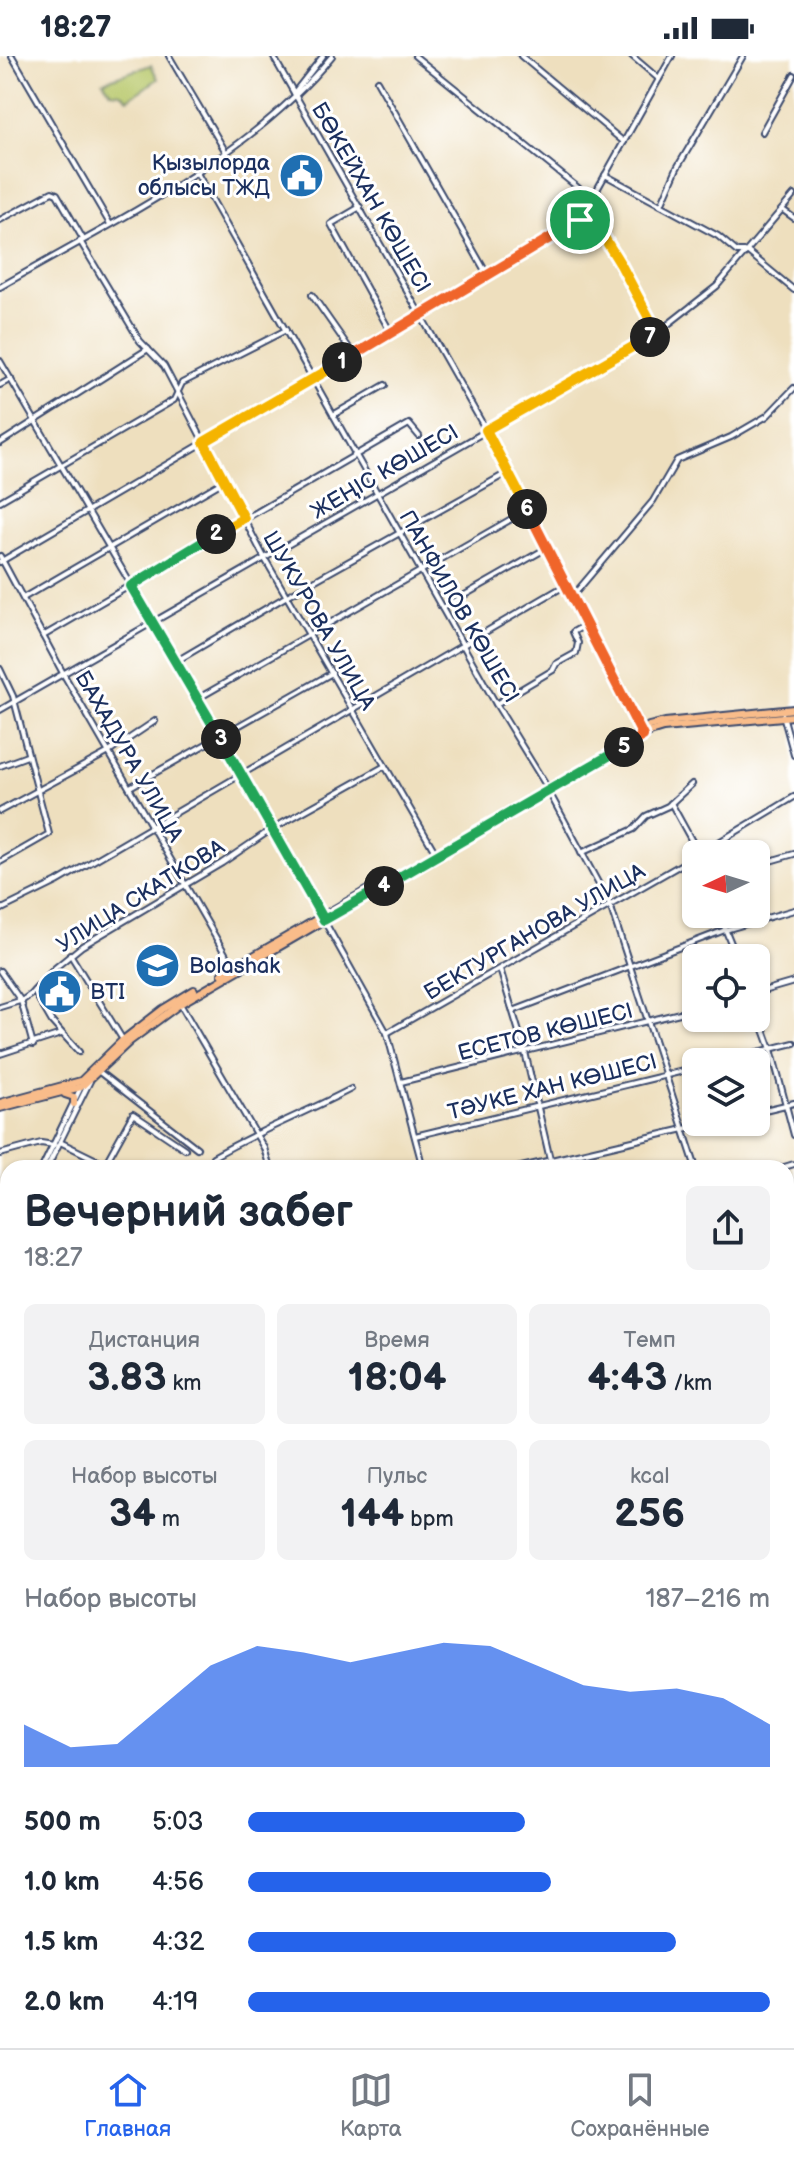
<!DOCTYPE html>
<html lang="ru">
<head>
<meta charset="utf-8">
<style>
	:root { --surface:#fff; --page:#f2f2f3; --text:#1f2937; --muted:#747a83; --line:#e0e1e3; --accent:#2563eb }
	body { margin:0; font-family:"Balsamiq Sans",sans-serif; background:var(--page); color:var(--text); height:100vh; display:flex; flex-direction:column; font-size:30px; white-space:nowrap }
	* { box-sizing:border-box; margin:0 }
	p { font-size:26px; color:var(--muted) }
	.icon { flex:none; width:44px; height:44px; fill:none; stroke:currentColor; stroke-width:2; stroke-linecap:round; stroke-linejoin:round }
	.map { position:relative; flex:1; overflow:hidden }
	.side { position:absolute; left:0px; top:1104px; width:794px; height:888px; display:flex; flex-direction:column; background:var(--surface); border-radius:24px 24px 0 0; box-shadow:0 2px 6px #0004 }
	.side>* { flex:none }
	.needle { width:52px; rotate:266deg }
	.buttons { position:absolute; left:682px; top:784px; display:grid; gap:16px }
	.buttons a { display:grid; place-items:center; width:88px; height:88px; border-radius:12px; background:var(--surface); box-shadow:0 2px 6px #0004; font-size:40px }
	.pin { position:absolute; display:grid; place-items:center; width:68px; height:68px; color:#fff; margin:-34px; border:4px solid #fff; border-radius:50%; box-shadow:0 2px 8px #0007 }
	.km { position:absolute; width:40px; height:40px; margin:-20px; border-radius:50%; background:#222; color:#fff; font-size:22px; line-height:40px; text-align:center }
	.round { display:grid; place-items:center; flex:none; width:84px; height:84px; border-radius:12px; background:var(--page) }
	.head { display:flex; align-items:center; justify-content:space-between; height:136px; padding:0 24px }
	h1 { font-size:44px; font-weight:700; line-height:60px }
	.stats { display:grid; grid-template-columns:repeat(3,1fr); gap:12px; height:136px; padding:8px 24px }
	.stats div { display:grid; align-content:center; border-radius:12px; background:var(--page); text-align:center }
	.stats b { font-size:40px; font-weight:700 }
	.stats small { font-size:22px; font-weight:400 }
	.stats p { font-size:22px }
	.chart { height:224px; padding:16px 24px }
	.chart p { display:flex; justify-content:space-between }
	.chart svg { width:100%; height:144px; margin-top:8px; fill:var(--accent); opacity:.7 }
	ul { padding:0 24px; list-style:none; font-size:26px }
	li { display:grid; grid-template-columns:128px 96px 1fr; align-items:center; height:60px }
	li i { height:20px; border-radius:10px; background:var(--accent) }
	.status { display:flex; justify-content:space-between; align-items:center; height:56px; padding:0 40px; background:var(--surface); direction:ltr }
	.status svg { height:22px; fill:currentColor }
	.tabs { display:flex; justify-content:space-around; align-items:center; height:112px; border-top:2px solid var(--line); background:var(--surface); font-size:22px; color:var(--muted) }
	.tabs a { display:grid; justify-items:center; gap:4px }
	.tabs .active { color:var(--accent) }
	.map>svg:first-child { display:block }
	.green { fill:#b8c86b; stroke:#6a7c64; stroke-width:2 }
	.water { fill:#49b2c7; stroke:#327092; stroke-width:2 }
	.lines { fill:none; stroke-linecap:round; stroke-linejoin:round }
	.minor-casing { stroke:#3b496c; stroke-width:8 }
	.major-casing { stroke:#3b496c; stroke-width:10 }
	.minor { stroke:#fff; stroke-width:4 }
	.major { stroke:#f9bc8a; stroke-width:6 }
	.split-1-casing { stroke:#fff; stroke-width:16 }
	.split-2-casing { stroke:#fff; stroke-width:16 }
	.split-3-casing { stroke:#fff; stroke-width:16 }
	.split-4-casing { stroke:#fff; stroke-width:16 }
	.split-5-casing { stroke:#fff; stroke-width:16 }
	.split-6-casing { stroke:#fff; stroke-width:16 }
	.split-7-casing { stroke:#fff; stroke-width:16 }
	.split-8-casing { stroke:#fff; stroke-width:16 }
	.split-1 { stroke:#f0652b; stroke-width:10 }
	.split-2 { stroke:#f5b400; stroke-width:10 }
	.split-3 { stroke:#22a559; stroke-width:10 }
	.split-4 { stroke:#22a559; stroke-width:10 }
	.split-5 { stroke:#22a559; stroke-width:10 }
	.split-6 { stroke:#f0652b; stroke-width:10 }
	.split-7 { stroke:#f5b400; stroke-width:10 }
	.split-8 { stroke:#f5b400; stroke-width:10 }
	.labels { text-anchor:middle; stroke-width:6; stroke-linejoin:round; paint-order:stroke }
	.poi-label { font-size:22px; fill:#1b2f5e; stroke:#fff; text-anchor:start }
	.street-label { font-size:22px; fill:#1b2f5e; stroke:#fff }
</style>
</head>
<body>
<div class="status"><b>18:27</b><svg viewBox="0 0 49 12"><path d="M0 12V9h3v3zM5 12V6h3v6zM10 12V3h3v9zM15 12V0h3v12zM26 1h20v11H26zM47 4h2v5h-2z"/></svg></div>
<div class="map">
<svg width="794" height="1992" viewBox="0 0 794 1992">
	<rect width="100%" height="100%" fill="#fff"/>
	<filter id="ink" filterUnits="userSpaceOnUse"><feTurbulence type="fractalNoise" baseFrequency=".0125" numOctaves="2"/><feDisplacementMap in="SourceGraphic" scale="16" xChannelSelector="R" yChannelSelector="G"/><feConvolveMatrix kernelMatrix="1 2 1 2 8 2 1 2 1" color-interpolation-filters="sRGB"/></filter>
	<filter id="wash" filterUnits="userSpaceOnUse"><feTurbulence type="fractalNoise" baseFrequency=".006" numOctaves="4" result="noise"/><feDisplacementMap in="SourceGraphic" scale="32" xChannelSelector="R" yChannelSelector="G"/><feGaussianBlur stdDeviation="1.8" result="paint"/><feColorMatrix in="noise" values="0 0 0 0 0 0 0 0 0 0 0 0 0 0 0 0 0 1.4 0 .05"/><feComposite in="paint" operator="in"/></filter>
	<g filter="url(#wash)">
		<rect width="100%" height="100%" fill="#eedfbe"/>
		<polygon class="green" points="151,9 158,23 128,43 121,37 111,36 103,25"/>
		<g class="water">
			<polygon points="786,1633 794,1634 794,1731 786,1730"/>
			<polygon points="8,1712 8,1802 0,1805 0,1713"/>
		</g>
	</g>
	<g filter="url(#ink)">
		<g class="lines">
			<defs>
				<g id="minor">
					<polyline points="12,0 110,168"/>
					<polyline points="169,0 227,98"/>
					<polyline points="273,0 486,374 641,676"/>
					<polyline points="415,0 592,143 591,160 621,209 657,276"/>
					<polyline points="521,0 624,86"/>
					<polyline points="632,0 659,23"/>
					<polyline points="377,25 488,220"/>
					<polyline points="294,37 323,0"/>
					<polyline points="762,76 794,19"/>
					<polyline points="197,117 496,648 547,731"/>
					<polyline points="605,119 718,180 737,196 748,196 794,234"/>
					<polyline points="661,149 677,112 743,0"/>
					<polyline points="360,151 331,168 391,277"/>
					<polyline points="783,154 794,162"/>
					<polyline points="0,164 52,136 57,138 83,183"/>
					<polyline points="80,185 140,285 164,310 265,503 435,796"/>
					<path d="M0 231C114 165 248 103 332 0"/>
					<polyline points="312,239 354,299"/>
					<polyline points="0,305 242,718 387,977 423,1112"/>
					<polyline points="0,329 11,323"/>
					<polyline points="333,359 385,329"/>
					<polyline points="0,387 148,293"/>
					<polyline points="0,445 174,344 182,327 286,274"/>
					<polyline points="0,500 64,619 234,913"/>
					<polyline points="0,506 567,174 580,164 672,0"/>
					<polyline points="572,541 653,445 677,404 731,381 767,360 794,332"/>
					<polyline points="23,542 224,425"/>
					<polyline points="442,552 547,492"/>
					<polyline points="43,580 409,368 419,380"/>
					<polyline points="175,606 287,540 507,417"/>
					<polyline points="0,613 13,640 49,778 0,806"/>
					<polyline points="197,643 527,454"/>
					<polyline points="496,648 553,614 556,608 576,597 578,587 573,576 587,568"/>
					<polyline points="0,654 657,277 717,230 794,139"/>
					<polyline points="783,659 794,699"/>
					<polyline points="0,710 27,700"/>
					<polyline points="130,731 332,617"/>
					<polyline points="549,736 610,849 696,1112"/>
					<polyline points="671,747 699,798"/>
					<polyline points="0,755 109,696 155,665"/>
					<polyline points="581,797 634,773 646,760 668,750 692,728"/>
					<polyline points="699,798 794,741"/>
					<polyline points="756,809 794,798"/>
					<polyline points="0,854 57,826 566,529"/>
					<polyline points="719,858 737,902"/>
					<polyline points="70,898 123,984"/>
					<polyline points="500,913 525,996 552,1112"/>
					<polyline points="0,915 21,945 33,989"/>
					<polyline points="34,935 52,966 79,996"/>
					<polyline points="756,937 794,926"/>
					<polyline points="179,946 264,1092 270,1112"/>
					<polyline points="0,951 23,944 30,939 55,912 82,890 222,807 272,773 385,710"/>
					<polyline points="756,952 771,993 794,1079"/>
					<polyline points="513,955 725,874 794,854"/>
					<polyline points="387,977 696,800"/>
					<polyline points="0,998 61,978"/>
					<polyline points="718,1006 794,987"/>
					<polyline points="98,1015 197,1092"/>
					<polyline points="401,1026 696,953"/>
					<polyline points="756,1056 794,1047"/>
					<polyline points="415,1080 696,1012"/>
					<polyline points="60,1086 113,1112"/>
					<polyline points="0,1098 41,1087 54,1089"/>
					<path d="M213 1101C258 1075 305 1057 351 1033"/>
					<polyline points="205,1111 205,1112"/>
					<polyline points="42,1112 81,1031"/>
					<polyline points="47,1112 90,1025"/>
					<polyline points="103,1112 133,1058 185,1093"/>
					<polyline points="517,1112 714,1066"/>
					<polyline points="781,1112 794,1108"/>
					<polyline points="0,1145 8,1143"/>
					<polyline points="0,1197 8,1181"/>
					<polyline points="0,1209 8,1193"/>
					<polyline points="0,1219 8,1217"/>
					<polyline points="786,1225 794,1223"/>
					<polyline points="786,1298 794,1296"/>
					<polyline points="0,1320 8,1318"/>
					<polyline points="0,1333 8,1364"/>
					<polyline points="786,1361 794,1359"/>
					<polyline points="0,1391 8,1389"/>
					<polyline points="786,1425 794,1423"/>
					<polyline points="786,1483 794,1481"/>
					<polyline points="0,1520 8,1522"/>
					<polyline points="786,1545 794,1535"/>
					<polyline points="0,1550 8,1546"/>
					<polyline points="786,1608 794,1608"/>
					<polyline points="0,1668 8,1663"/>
					<polyline points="786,1848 794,1848"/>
					<polyline points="344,1984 347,1992"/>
					<polyline points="199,1992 204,1984"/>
					<polyline points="376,1992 422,1987 631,1992"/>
				</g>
				<g id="major">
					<polyline points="631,683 649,670 665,666 794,653"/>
					<polyline points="222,918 371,832"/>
					<polyline points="65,1038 74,1041 74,1048"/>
					<polyline points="0,1047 81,1025 123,984 163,953 194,934"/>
					<polyline points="0,1052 81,1031 130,985 180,948 650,676 663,672 794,660"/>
				</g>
			</defs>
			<use href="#minor" class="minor-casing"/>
			<use href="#major" class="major-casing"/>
			<use href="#minor" class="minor"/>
			<use href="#major" class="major"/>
		</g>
	</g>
	<g class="lines" filter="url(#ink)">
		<defs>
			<polyline id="split-1" points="342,306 580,164"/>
			<polyline id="split-2" points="216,478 244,462 204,386 342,306"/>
			<polyline id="split-3" points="216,478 131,530 221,683"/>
			<polyline id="split-4" points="221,683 324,864 384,830"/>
			<polyline id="split-5" points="384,830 624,691"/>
			<polyline id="split-6" points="527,453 643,680 624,691"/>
			<polyline id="split-7" points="527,453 486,374 650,281"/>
			<polyline id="split-8" points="580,164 592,143 591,160 621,209 657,277 650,281"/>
		</defs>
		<use href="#split-1" class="split-1-casing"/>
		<use href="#split-2" class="split-2-casing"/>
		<use href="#split-3" class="split-3-casing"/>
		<use href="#split-4" class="split-4-casing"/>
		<use href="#split-5" class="split-5-casing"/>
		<use href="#split-6" class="split-6-casing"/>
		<use href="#split-7" class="split-7-casing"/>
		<use href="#split-8" class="split-8-casing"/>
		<use href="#split-1" class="split-1"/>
		<use href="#split-2" class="split-2"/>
		<use href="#split-3" class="split-3"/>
		<use href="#split-4" class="split-4"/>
		<use href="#split-5" class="split-5"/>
		<use href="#split-6" class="split-6"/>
		<use href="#split-7" class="split-7"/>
		<use href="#split-8" class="split-8"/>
	</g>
	<defs>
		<symbol id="civic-disc" viewBox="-11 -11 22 22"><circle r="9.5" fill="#1f6fb2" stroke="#fff"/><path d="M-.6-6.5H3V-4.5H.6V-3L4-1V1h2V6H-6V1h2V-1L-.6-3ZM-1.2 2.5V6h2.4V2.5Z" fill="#fff"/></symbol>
		<symbol id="university-disc" viewBox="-11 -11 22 22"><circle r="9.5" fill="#1f6fb2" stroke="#fff"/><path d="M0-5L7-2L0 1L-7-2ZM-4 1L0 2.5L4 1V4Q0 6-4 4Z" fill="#fff"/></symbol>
	</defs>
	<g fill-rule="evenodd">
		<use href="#civic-disc" x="276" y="94" width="51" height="51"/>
		<use href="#university-disc" x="132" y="884" width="51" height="51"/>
		<use href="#civic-disc" x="34" y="910" width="51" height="51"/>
	</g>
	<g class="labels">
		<g class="poi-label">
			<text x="270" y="114" text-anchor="end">Қызылорда<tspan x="270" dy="25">облысы ТЖД</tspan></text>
			<text x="189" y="917">Bolashak</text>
			<text x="90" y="943">BTI</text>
		</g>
		<g class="street-label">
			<text transform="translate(372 141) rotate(60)" y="8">БӨКЕЙХАН КӨШЕСІ</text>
			<text transform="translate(384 415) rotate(-30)" y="8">ЖЕҢІС КӨШЕСІ</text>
			<text transform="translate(460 550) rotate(60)" y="8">ПАНФИЛОВ КӨШЕСІ</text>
			<text transform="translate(320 564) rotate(60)" y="8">ШУКУРОВА УЛИЦА</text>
			<text transform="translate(130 700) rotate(60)" y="8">БАХАДУРА УЛИЦА</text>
			<text transform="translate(140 839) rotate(-32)" y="8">УЛИЦА СКАТКОВА</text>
			<text transform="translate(534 875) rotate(-30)" y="8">БЕКТУРГАНОВА УЛИЦА</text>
			<text transform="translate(545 975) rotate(-14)" y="8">ЕСЕТОВ КӨШЕСІ</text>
			<text transform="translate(552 1030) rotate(-14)" y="8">ТӘУКЕ ХАН КӨШЕСІ</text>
		</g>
	</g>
</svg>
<div class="buttons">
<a><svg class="needle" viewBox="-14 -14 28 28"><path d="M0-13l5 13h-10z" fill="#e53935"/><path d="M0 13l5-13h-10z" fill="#747a83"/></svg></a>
<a><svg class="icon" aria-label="locate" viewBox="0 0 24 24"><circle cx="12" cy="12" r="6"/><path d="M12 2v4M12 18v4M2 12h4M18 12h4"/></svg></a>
<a><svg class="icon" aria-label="layers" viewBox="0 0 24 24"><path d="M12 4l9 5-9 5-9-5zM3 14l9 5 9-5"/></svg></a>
</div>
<div class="pin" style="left:580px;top:164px;background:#1e9e55"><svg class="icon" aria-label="arrive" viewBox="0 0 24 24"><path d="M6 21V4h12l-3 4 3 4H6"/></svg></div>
<b class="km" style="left:342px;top:306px">1</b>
<b class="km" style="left:216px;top:478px">2</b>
<b class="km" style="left:221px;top:683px">3</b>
<b class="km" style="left:384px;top:830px">4</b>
<b class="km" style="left:624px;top:691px">5</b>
<b class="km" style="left:527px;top:453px">6</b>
<b class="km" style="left:650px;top:281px">7</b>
<section class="side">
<div class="head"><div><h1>Вечерний забег</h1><p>18:27</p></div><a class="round"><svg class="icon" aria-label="share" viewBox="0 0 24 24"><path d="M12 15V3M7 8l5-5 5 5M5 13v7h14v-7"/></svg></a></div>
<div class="stats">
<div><p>Дистанция</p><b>3.83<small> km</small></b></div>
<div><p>Время</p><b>18:04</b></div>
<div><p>Темп</p><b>4:43<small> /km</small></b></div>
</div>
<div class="stats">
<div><p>Набор высоты</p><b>34<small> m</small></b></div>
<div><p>Пульс</p><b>144<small> bpm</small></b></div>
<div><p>kcal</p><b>256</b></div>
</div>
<div class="chart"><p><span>Набор высоты</span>187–216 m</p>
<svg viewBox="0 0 160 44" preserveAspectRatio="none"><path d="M0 44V31L10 38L20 37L30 25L40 13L50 7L60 9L70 12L80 9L90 6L100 7L110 13L120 19L130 21L140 20L150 23L160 31V44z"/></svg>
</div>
<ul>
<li><b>500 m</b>5:03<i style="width:53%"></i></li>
<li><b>1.0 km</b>4:56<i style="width:58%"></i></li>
<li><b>1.5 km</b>4:32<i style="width:82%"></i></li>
<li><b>2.0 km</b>4:19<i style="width:100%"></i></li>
</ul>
</section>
</div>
<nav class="tabs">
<a class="active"><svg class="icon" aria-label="home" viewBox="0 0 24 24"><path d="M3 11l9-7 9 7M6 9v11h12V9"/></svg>Главная</a>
<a><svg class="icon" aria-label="map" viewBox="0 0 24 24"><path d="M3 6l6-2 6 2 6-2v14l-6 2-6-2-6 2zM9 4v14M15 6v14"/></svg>Карта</a>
<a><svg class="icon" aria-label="saved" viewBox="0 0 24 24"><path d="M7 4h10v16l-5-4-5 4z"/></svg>Сохранённые</a>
</nav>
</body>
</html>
